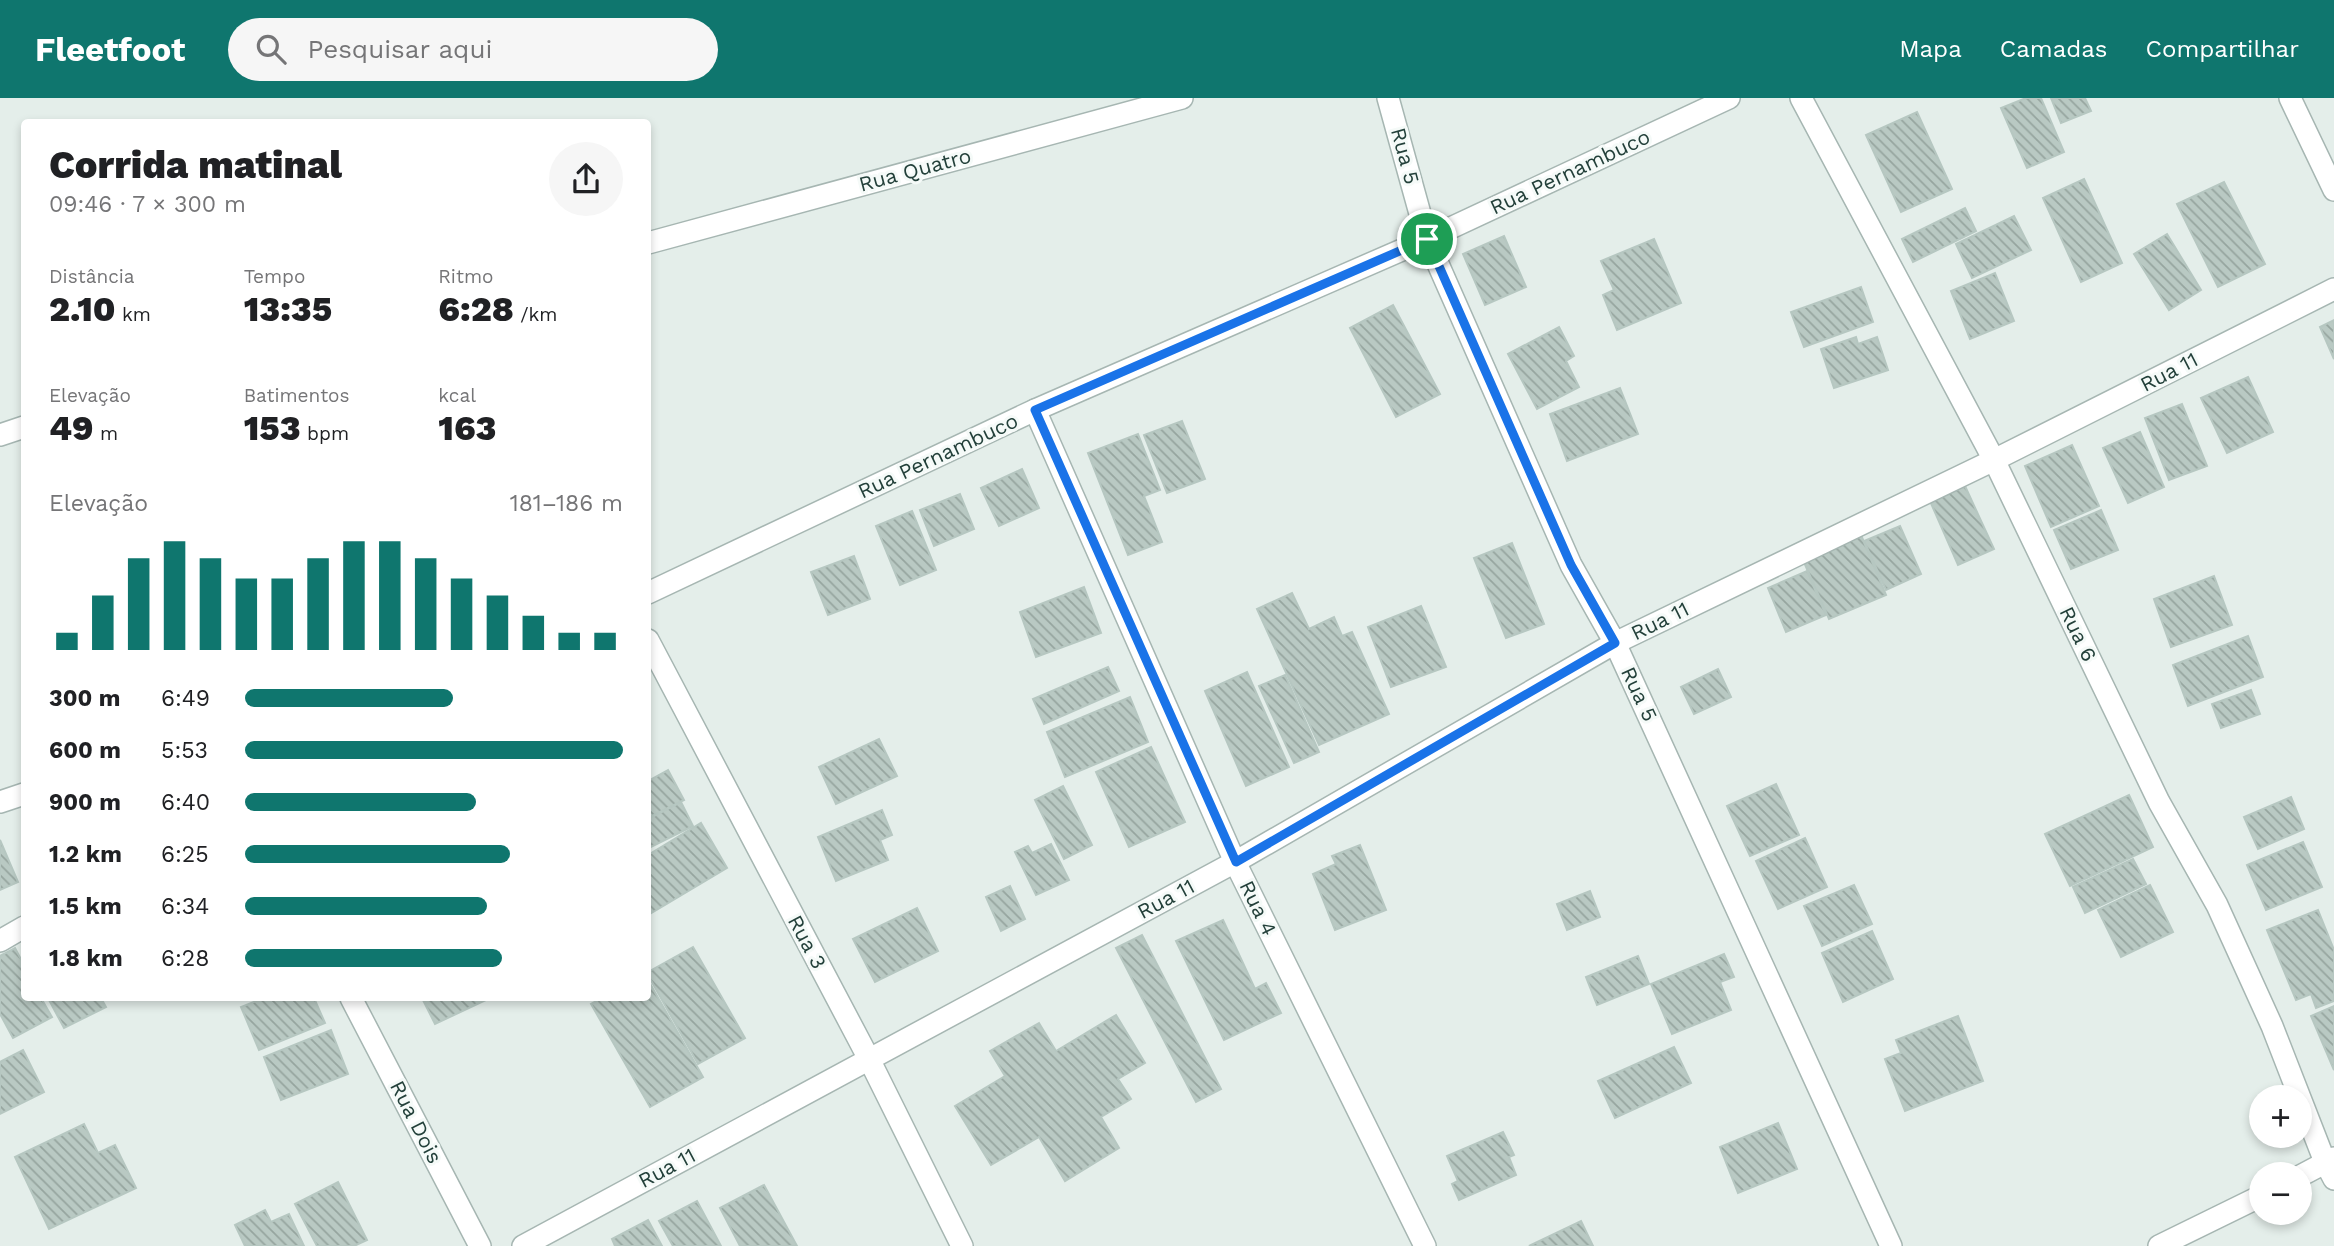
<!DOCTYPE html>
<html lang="pt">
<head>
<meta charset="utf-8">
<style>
	:root { --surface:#fff; --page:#f6f6f6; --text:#202124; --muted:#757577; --accent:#0f766e }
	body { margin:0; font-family:"Work Sans",sans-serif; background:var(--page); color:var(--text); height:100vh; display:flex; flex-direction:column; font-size:26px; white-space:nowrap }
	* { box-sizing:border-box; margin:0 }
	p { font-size:23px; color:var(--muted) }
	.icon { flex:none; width:38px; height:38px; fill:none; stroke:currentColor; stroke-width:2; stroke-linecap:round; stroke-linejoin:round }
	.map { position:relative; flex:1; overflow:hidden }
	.drawer { position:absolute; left:21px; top:21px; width:630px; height:882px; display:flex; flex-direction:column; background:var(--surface); border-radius:7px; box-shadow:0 4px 10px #0003 }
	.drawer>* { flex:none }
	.controls { position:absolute; left:2249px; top:987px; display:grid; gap:14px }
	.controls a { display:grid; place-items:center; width:63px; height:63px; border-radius:50%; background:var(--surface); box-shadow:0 4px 10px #0003; font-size:35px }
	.pin { position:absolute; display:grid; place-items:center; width:60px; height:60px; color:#fff; margin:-30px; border:4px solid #fff; border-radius:50%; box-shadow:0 2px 7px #0007 }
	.round { display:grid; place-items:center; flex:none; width:74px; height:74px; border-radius:37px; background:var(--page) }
	.summary { display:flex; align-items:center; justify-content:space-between; height:119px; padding:0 28px }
	h1 { font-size:38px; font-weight:800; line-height:52px }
	.metrics { display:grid; grid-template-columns:repeat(3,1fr); gap:10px; height:119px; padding:7px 28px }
	.metrics div { display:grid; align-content:center }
	.metrics b { font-size:35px; font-weight:800 }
	.metrics small { font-size:19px; font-weight:400 }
	.metrics p { font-size:19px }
	.chart { height:196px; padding:14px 28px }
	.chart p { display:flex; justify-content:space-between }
	.chart svg { width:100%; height:126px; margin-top:7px; stroke:var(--accent); stroke-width:6 }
	ul { padding:0 28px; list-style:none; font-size:23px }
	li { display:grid; grid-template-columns:112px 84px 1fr; align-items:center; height:52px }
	li i { height:18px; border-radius:9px; background:var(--accent) }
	header { display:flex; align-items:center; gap:42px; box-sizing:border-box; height:98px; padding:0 35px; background:var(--accent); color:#fff }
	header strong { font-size:33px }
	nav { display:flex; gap:38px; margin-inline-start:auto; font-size:24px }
	.search { width:490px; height:63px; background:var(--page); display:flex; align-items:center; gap:18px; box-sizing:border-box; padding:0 24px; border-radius:38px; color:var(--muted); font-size:26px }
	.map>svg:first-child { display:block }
	.building { fill:url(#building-back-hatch); stroke:#b6c7c1; stroke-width:2 }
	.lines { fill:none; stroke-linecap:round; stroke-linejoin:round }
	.minor-casing { stroke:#a6b6b2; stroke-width:24 }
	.tertiary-casing { stroke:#a6b6b2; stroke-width:24 }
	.minor { stroke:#fff; stroke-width:21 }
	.tertiary { stroke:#fff; stroke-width:21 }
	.route-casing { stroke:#fff; stroke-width:14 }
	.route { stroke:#1a73e8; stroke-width:9 }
	.labels { text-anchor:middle; stroke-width:6; stroke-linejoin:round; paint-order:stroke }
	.street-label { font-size:21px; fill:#23403a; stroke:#f5faf8 }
</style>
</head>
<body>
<header>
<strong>Fleetfoot</strong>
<div class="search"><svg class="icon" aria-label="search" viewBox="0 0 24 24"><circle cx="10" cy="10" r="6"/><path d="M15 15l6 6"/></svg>Pesquisar aqui</div>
<nav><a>Mapa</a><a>Camadas</a><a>Compartilhar</a></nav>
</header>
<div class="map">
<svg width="2334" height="1148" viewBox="0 0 2334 1148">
	<defs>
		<pattern id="building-back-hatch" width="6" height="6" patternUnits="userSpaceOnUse" patternTransform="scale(1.75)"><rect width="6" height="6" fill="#b9c9c3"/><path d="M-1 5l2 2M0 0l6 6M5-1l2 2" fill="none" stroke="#96a59f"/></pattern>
	</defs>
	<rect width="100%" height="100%" fill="#e4eeea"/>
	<g class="building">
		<polygon points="2026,0 2041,0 2064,54 2027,70 2001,10"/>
		<polygon points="2051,0 2085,0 2091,13 2061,25"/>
		<polygon points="1917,14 1952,91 1901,114 1866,37"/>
		<polygon points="2084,81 2122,165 2081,184 2043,100"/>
		<polygon points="2224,84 2265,166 2218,189 2177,106"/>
		<polygon points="1965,110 1976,133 1913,164 1902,141"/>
		<polygon points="2014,118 2031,152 1972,180 1956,146"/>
		<polygon points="2167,136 2201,192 2169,212 2134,156"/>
		<polygon points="1504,138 1526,189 1485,207 1463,156"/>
		<polygon points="1654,141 1681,205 1617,232 1603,197 1614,192 1601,163"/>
		<polygon points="1995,175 2014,223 1970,241 1951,193"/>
		<polygon points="1861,189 1873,224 1804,249 1791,214"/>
		<polygon points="1393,207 1440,296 1396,319 1350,230"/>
		<polygon points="2334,222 2334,261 2320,229"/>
		<polygon points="1559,229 1574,258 1566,263 1579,289 1537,311 1508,256"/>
		<polygon points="1856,239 1858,246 1877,239 1888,272 1834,290 1821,251"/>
		<polygon points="2248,279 2273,334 2227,355 2201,300"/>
		<polygon points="1620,290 1638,336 1567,363 1550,316"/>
		<polygon points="2182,306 2207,368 2169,382 2145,320"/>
		<polygon points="1182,323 1205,381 1167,395 1144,337"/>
		<polygon points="2140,334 2164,389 2128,405 2103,350"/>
		<polygon points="1138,336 1160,392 1144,398 1162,444 1128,457 1088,355"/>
		<polygon points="2072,347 2099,408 2051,429 2025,368"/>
		<polygon points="1022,371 1039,410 999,428 981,390"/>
		<polygon points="1965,388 1994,451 1958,467 1930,403"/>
		<polygon points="960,396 974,431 934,448 920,412"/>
		<polygon points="2101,412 2118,452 2071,471 2054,432"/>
		<polygon points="912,413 936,472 900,487 876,428"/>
		<polygon points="1900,428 1921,476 1886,492 1864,443"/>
		<polygon points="1861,437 1886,497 1829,521 1803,462"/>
		<polygon points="1512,445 1544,526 1506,540 1474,460"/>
		<polygon points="854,458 870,501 828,517 811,474"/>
		<polygon points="1807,473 1826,517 1786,534 1768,490"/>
		<polygon points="2214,478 2232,527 2171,549 2154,501"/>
		<polygon points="1084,489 1101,535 1036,559 1020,514"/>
		<polygon points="1292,495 1309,531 1334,519 1342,538 1352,534 1389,616 1319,647 1257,511"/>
		<polygon points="1421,508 1446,569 1391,589 1368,529"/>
		<polygon points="2248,538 2263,579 2188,608 2173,567"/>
		<polygon points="1108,569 1119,593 1044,626 1033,601"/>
		<polygon points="1718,571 1731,599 1694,616 1681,589"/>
		<polygon points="1247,574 1289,669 1246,688 1205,593"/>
		<polygon points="1285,577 1319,654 1294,665 1259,588"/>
		<polygon points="2251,592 2260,616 2221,630 2212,606"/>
		<polygon points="1130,599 1148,644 1065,679 1047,634"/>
		<polygon points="879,641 897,678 836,706 819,669"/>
		<polygon points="1151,649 1185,724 1129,749 1096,674"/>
		<polygon points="668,672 684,702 648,720 648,683"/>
		<polygon points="1776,686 1799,737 1750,758 1727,708"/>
		<polygon points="1063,688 1092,747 1064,761 1035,702"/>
		<polygon points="2129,697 2153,749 2070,788 2045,736"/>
		<polygon points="2291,699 2304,731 2258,751 2244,719"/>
		<polygon points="681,704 693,728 649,750 648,721"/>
		<polygon points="882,712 892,737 880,742 888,762 836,783 818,739"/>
		<polygon points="701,725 727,770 648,817 648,757"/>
		<polygon points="1805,740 1827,789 1778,811 1756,763"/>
		<polygon points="0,742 18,784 0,792"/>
		<polygon points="2303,744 2322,789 2266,812 2247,767"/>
		<polygon points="1051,746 1069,782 1036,797 1015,754 1028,748 1032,755"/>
		<polygon points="1360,747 1386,812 1335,832 1313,776 1336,766 1332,758"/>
		<polygon points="2133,761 2146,786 2085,815 2073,789"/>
		<polygon points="1854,787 1872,826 1822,848 1804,808"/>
		<polygon points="2150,787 2173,834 2121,859 2098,812"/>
		<polygon points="1010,788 1025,821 1001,833 986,799"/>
		<polygon points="1590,793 1600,819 1567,832 1557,806"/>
		<polygon points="917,810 938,853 875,884 853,841"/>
		<polygon points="2318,812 2334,852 2334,903 2316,910 2311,896 2296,902 2267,832"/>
		<polygon points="1223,822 1255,891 1266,885 1281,915 1224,942 1176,843"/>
		<polygon points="1872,833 1893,881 1843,904 1822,855"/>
		<polygon points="1142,837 1221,991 1196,1004 1116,850"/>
		<polygon points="693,849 745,940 698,966 648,877 648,874"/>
		<polygon points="15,850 24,867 24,900 41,900 52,919 13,940 0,916 0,858"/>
		<polygon points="1724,856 1734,879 1720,884 1731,912 1672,936 1651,886"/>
		<polygon points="1638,858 1649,886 1597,907 1586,879"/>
		<polygon points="648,882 703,979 650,1009 591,906 602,900 648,900"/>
		<polygon points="48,900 101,900 106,909 64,930"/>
		<polygon points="264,900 314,900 325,925 259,952 241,909"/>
		<polygon points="422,900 490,900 435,926"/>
		<polygon points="2334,908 2334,972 2311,918"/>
		<polygon points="1116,917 1145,965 1118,981 1131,1001 1101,1019 1119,1050 1065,1083 1039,1039 991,1067 955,1008 1005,978 990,953 1039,925 1056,953"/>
		<polygon points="1958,918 1983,983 1905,1013 1885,961 1901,955 1896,942"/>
		<polygon points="331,932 348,976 281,1002 264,959"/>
		<polygon points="1674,949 1691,985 1615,1020 1598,983"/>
		<polygon points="23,952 44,994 0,1016 0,964"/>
		<polygon points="1778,1025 1797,1071 1738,1095 1720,1049"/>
		<polygon points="84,1026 98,1055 115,1047 136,1090 49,1131 15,1059"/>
		<polygon points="1503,1034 1514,1057 1509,1059 1516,1077 1459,1102 1452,1086 1458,1083 1447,1058"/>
		<polygon points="338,1084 367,1142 354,1148 317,1148 295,1106"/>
		<polygon points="764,1087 797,1148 740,1148 720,1110"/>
		<polygon points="697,1103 721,1148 673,1148 659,1123"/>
		<polygon points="265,1112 271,1124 289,1116 304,1148 245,1148 235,1127"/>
		<polygon points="648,1122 662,1148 615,1148 612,1141"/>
		<polygon points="1581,1123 1593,1148 1529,1148"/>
	</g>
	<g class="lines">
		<defs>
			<g id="minor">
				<polyline points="1388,0 1427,141 1571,467 1615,545 1891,1148"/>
				<polyline points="1801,0 1994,362 2159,704 2217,807 2272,928 2325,1064 2334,1081"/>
				<polyline points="2290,0 2334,92"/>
				<polyline points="648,145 1182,0"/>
				<polyline points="1035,312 1235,764 1425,1148"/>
				<polyline points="0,337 24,329"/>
				<polyline points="648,542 869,961 962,1148"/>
				<polyline points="0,704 24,696"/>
				<polyline points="351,900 480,1148"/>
				<polyline points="2300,1078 2334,1060"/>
				<polyline points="523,1148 1235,764 1615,545 1994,362 2334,191"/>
				<polyline points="2159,1148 2261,1098"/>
			</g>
			<g id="tertiary">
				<polyline points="648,495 1035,312 1427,141 1729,0"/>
				<polyline points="0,843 24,829"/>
			</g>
		</defs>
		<use href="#minor" class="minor-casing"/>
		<use href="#tertiary" class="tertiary-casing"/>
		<use href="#minor" class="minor"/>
		<use href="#tertiary" class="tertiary"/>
	</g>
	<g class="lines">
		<defs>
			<polygon id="route" points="1427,141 1571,467 1615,545 1236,764 1035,312"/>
		</defs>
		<use href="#route" class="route-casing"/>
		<use href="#route" class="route"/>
	</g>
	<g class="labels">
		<g class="street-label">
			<text transform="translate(1405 58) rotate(75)" y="7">Rua 5</text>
			<text transform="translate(915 72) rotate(-15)" y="7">Rua Quatro</text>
			<text transform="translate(1570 74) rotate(-25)" y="7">Rua Pernambuco</text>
			<text transform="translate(2169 274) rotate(-27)" y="7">Rua 11</text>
			<text transform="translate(938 358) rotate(-25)" y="7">Rua Pernambuco</text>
			<text transform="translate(1660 523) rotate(-26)" y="7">Rua 11</text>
			<text transform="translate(2078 536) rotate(64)" y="7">Rua 6</text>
			<text transform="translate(1639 596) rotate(65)" y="7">Rua 5</text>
			<text transform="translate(1166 801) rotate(-28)" y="7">Rua 11</text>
			<text transform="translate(1258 810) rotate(64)" y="7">Rua 4</text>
			<text transform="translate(807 844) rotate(62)" y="7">Rua 3</text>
			<text transform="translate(416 1024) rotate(63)" y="7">Rua Dois</text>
			<text transform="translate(667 1070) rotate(-28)" y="7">Rua 11</text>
		</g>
	</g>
</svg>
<div class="controls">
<a>+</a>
<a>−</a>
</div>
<div class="pin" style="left:1427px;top:141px;background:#1e9e55"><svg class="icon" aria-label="arrive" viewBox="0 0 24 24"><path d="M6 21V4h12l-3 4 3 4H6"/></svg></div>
<section class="drawer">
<div class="summary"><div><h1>Corrida matinal</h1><p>09:46 · 7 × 300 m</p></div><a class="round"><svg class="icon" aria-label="share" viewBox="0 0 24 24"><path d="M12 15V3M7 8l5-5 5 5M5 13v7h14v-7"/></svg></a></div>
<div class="metrics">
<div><p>Distância</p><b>2.10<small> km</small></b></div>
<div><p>Tempo</p><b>13:35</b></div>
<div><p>Ritmo</p><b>6:28<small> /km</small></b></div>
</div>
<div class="metrics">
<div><p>Elevação</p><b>49<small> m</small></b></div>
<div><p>Batimentos</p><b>153<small> bpm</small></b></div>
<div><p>kcal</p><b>163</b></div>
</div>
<div class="chart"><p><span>Elevação</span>181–186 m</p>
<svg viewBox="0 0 160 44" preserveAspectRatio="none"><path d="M5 44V38M15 44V25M25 44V12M35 44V6M45 44V12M55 44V19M65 44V19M75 44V12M85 44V6M95 44V6M105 44V12M115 44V19M125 44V25M135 44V32M145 44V38M155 44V38"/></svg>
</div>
<ul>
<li><b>300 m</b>6:49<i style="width:55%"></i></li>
<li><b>600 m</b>5:53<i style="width:100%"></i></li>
<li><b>900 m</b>6:40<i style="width:61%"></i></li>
<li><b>1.2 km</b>6:25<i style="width:70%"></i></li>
<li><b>1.5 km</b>6:34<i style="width:64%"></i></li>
<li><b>1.8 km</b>6:28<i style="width:68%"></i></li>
</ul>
</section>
</div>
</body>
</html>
